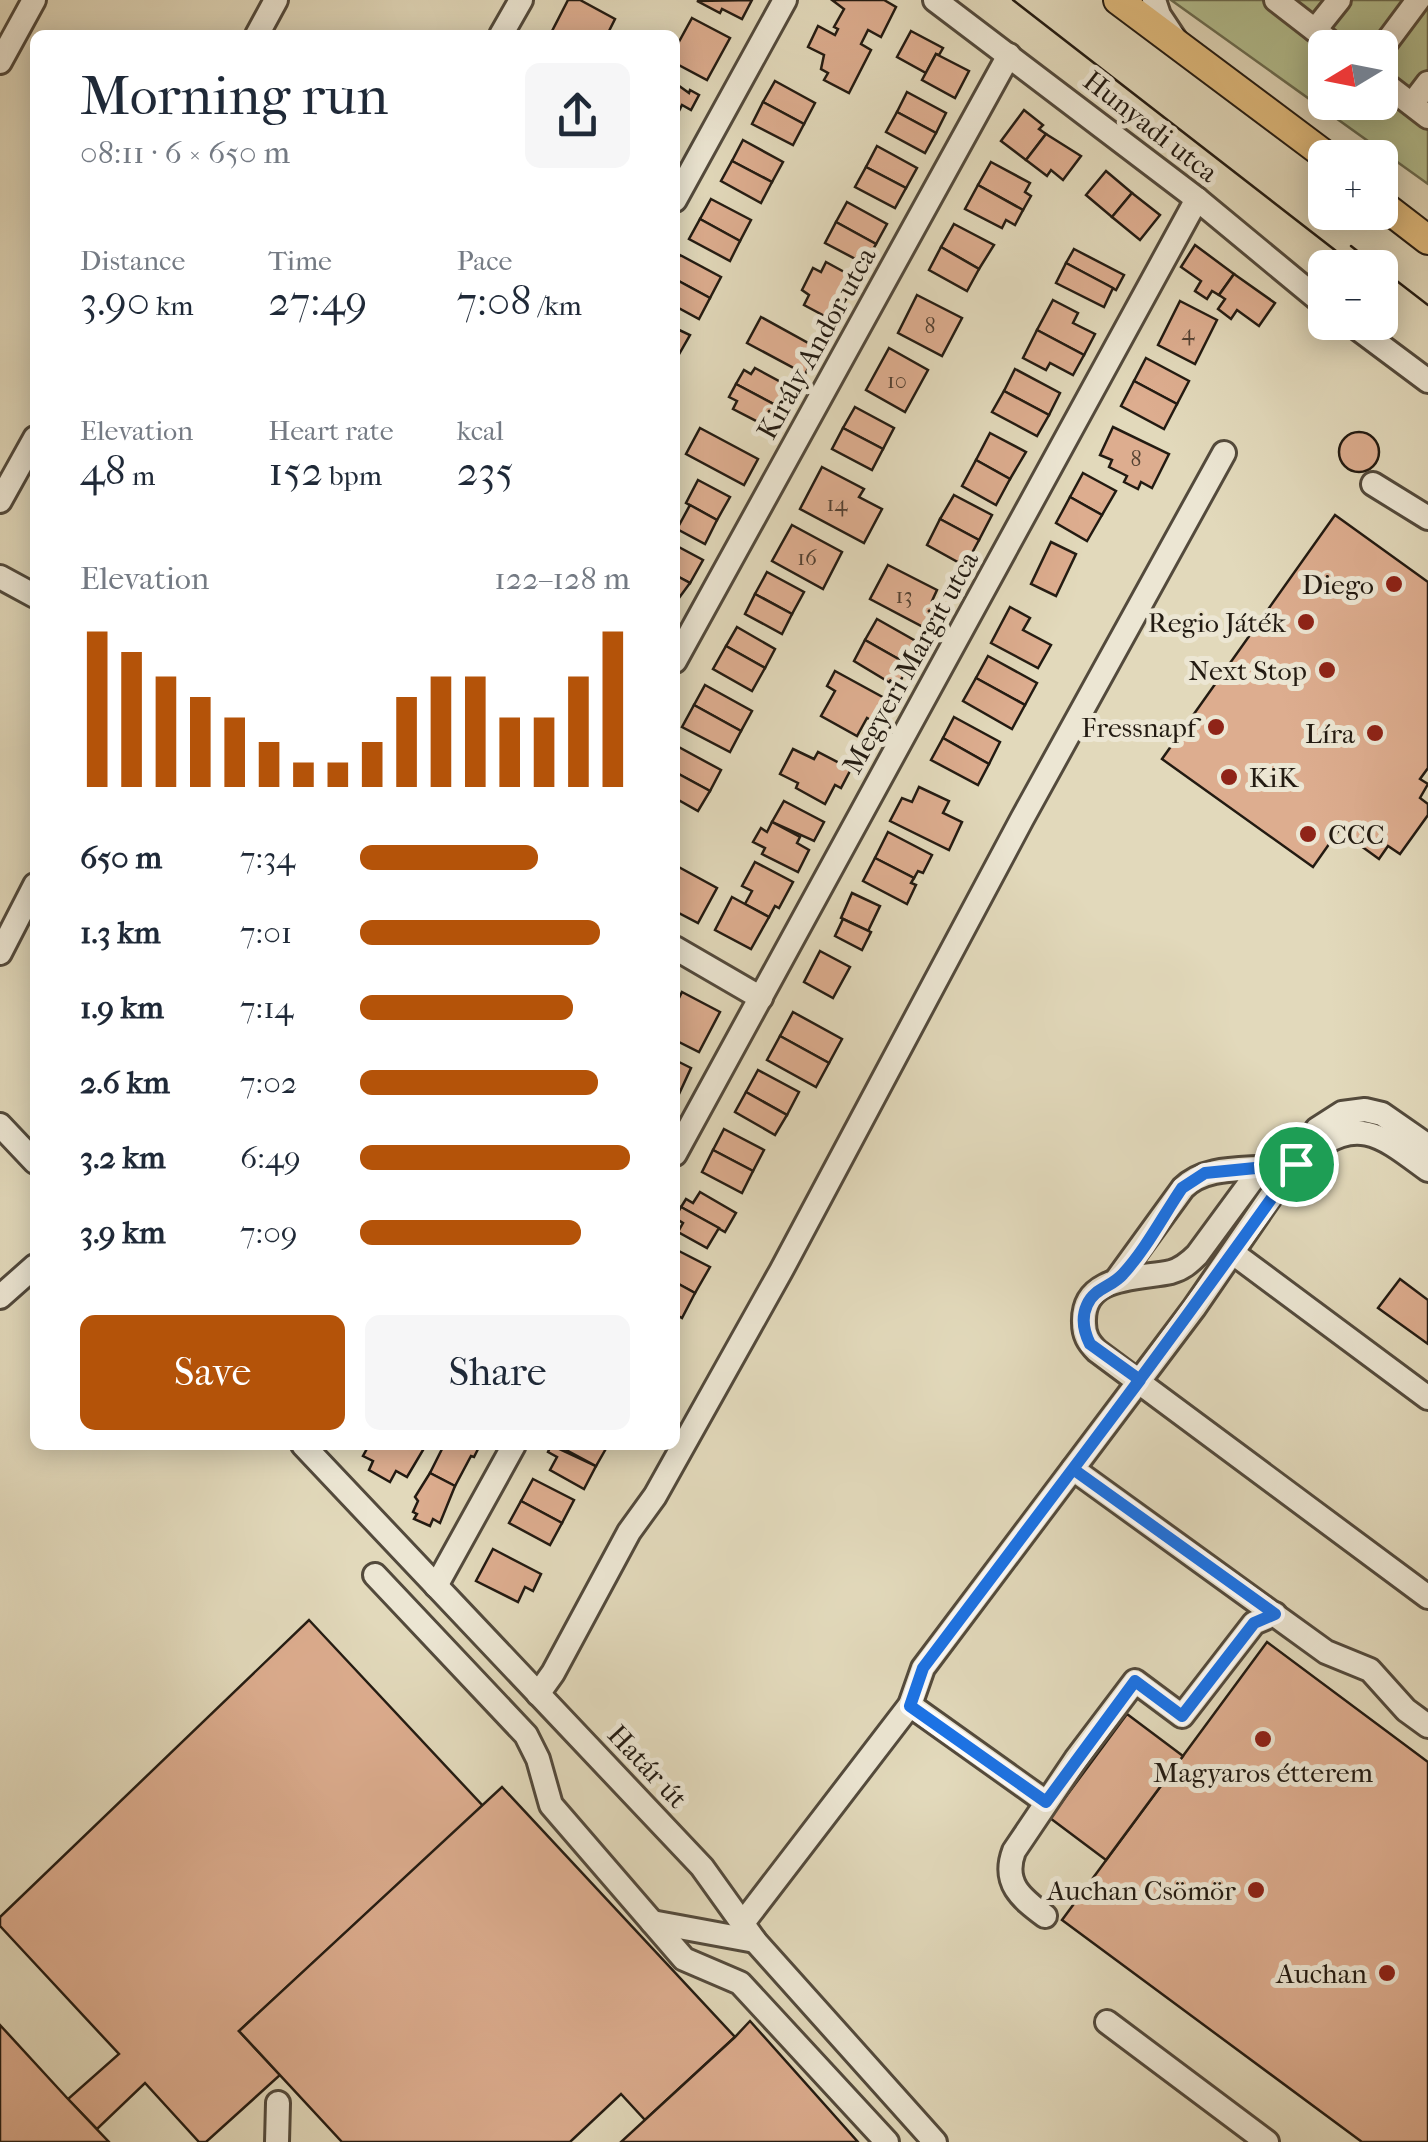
<!DOCTYPE html>
<html lang="en">
<head>
<meta charset="utf-8">
<style>
	:root { --surface:#fff; --page:#f6f6f7; --text:#1f2937; --muted:#747a83; --accent:#b45309 }
	body { margin:0; font-family:"IM FELL French Canon",serif; background:var(--page); color:var(--text); height:100vh; display:flex; flex-direction:column; font-size:38px; white-space:nowrap }
	* { box-sizing:border-box; margin:0 }
	p { font-size:32px; color:var(--muted) }
	.icon { flex:none; width:55px; height:55px; fill:none; stroke:currentColor; stroke-width:2; stroke-linecap:round; stroke-linejoin:round }
	.map { position:relative; flex:1; overflow:hidden }
	.side { position:absolute; left:30px; top:30px; width:650px; height:1420px; display:flex; flex-direction:column; background:var(--surface); border-radius:15px; box-shadow:0 5px 25px #0003 }
	.side>* { flex:none }
	.needle { width:65px; rotate:260deg }
	.fabs { position:absolute; left:1308px; top:30px; display:grid; gap:20px }
	.fabs a { display:grid; place-items:center; width:90px; height:90px; border-radius:15px; background:var(--surface); box-shadow:0 5px 25px #0003; font-size:50px }
	.pin { position:absolute; display:grid; place-items:center; width:85px; height:85px; color:#fff; margin:-42px; border:5px solid #fff; border-radius:50%; box-shadow:0 2px 10px #0007 }
	.round { display:grid; place-items:center; flex:none; width:105px; height:105px; border-radius:15px; background:var(--page) }
	.head { display:flex; align-items:center; justify-content:space-between; height:170px; padding:0 50px }
	h1 { font-size:55px; font-weight:600; line-height:75px }
	.metrics { display:grid; grid-template-columns:repeat(3,1fr); gap:15px; height:170px; padding:10px 50px }
	.metrics div { display:grid; align-content:center }
	.metrics b { font-size:42px; font-weight:600 }
	.metrics small { font-size:28px; font-weight:400 }
	.metrics p { font-size:28px }
	.chart { height:280px; padding:20px 50px }
	.chart p { display:flex; justify-content:space-between }
	.chart svg { width:100%; height:180px; margin-top:10px; stroke:var(--accent); stroke-width:6 }
	.button { display:flex; gap:20px; margin-top:auto; padding:20px 50px }
	.button a { flex:1; height:115px; border-radius:15px; background:var(--accent); color:#fff; font-size:40px; font-weight:600; line-height:115px; text-align:center }
	.button a+a { background:var(--page); color:var(--text) }
	ul { padding:0 50px; list-style:none; font-size:32px }
	li { display:grid; grid-template-columns:160px 120px 1fr; align-items:center; height:75px }
	li i { height:25px; border-radius:12px; background:var(--accent) }
	.map>svg:first-child { display:block }
	.green { fill:#b3bf90; stroke:#6b6d51; stroke-width:2.5; fill-rule:evenodd }
	.building { fill:#ddad8f; stroke:#231b12; stroke-width:2.5 }
	.lines { fill:none; stroke-linecap:round; stroke-linejoin:round }
	.minor-casing { stroke:#534a3c; stroke-width:28 }
	.major-casing { stroke:#231b12; stroke-width:32 }
	.minor { stroke:#ece6d3; stroke-width:22 }
	.major { stroke:#e1bc7e; stroke-width:28 }
	.tram { stroke:#231b12; stroke-width:2.5 }
	.route-casing { stroke:#fff; stroke-width:20 }
	.route { stroke:#1a73e8; stroke-width:12 }
	.poi-dot { fill:#8f2418; stroke:#ece6d3; stroke-width:4 }
	.labels { text-anchor:middle; stroke-width:10; stroke-linejoin:round; paint-order:stroke }
	.number-label { font-size:22px; fill:#524031 }
	.street-label { font-size:28px; fill:#231b12; stroke:#ece6d3 }
	.poi-label { font-size:28px; fill:#231b12; stroke:#ece6d3; text-anchor:end }
</style>
</head>
<body>
<div class="map">
<svg width="1428" height="2142" viewBox="0 0 1428 2142">
	<rect width="100%" height="100%" fill="#e2d9bb"/>
	<filter id="stains"><feTurbulence type="fractalNoise" baseFrequency=".002" numOctaves="4"/><feColorMatrix values="0 0 0 0 .2 0 0 0 0 .09 0 0 0 0 .02 0 0 0 .5 -.17"/></filter>
	<radialGradient id="worn" r=".72"><stop offset=".6" stop-color="#630" stop-opacity="0"/><stop offset="1" stop-color="#630" stop-opacity=".3"/></radialGradient>
	<path class="green" d="M1171 0H1428V184ZM1325 48H1380V102H1325Z"/>
	<g class="building">
		<polygon points="568,0 580,0 615,19 607,35 550,35"/>
		<polygon points="752,0 742,19 722,9 720,13 697,1"/>
		<polygon points="832,0 884,0 896,7 881,37 868,30 861,44 871,50 849,93 824,80 828,73 821,69 824,55 808,47 818,26 835,35 838,29 834,27 844,9"/>
		<polygon points="692,18 730,38 707,80 675,63 675,49"/>
		<polygon points="911,31 943,48 939,55 936,54 926,73 897,57"/>
		<polygon points="936,54 969,71 955,98 922,80"/>
		<polygon points="775,81 815,103 804,124 763,102"/>
		<polygon points="675,83 689,93 690,90 699,95 691,110 682,105 675,119"/>
		<polygon points="907,92 946,113 936,133 897,112"/>
		<polygon points="763,102 804,124 793,145 752,124"/>
		<polygon points="1024,110 1043,125 1039,129 1046,134 1026,160 1001,141"/>
		<polygon points="897,112 936,133 925,153 886,132"/>
		<polygon points="1046,134 1081,156 1063,180 1051,170 1047,176 1026,160"/>
		<polygon points="743,140 783,162 772,182 732,161"/>
		<polygon points="877,146 917,168 906,188 866,167"/>
		<polygon points="732,161 772,182 761,203 721,181"/>
		<polygon points="991,162 1030,183 1025,192 1031,196 1023,210 978,185"/>
		<polygon points="866,167 906,188 895,208 855,187"/>
		<polygon points="1106,171 1132,193 1112,217 1086,195"/>
		<polygon points="978,185 1023,210 1015,225 1006,220 1002,228 965,209"/>
		<polygon points="1132,193 1160,215 1140,240 1112,217"/>
		<polygon points="711,199 751,220 740,241 700,219"/>
		<polygon points="847,202 887,224 876,244 836,222"/>
		<polygon points="700,219 740,241 730,261 689,239"/>
		<polygon points="836,222 876,244 865,264 825,243"/>
		<polygon points="954,224 994,245 979,269 941,247"/>
		<polygon points="1195,245 1234,274 1219,295 1212,291 1207,299 1195,291 1201,281 1181,267"/>
		<polygon points="941,247 979,269 967,291 929,270"/>
		<polygon points="1074,249 1124,275 1116,290 1066,263"/>
		<polygon points="680,255 721,277 710,298 675,279 675,265"/>
		<polygon points="826,262 857,279 834,321 804,305 809,295 802,290 813,268 821,272"/>
		<polygon points="1066,263 1113,288 1104,307 1056,283"/>
		<polygon points="1234,274 1275,303 1259,326 1237,310 1231,319 1218,309 1225,299 1219,295"/>
		<polygon points="675,279 710,298 699,319 675,306"/>
		<polygon points="917,295 962,318 942,356 898,333"/>
		<polygon points="1053,300 1078,313 1073,323 1095,334 1084,355 1037,330"/>
		<polygon points="1180,301 1217,320 1195,364 1158,345"/>
		<polygon points="761,317 819,349 805,374 747,343"/>
		<polygon points="675,328 690,335 678,356 675,355"/>
		<polygon points="1037,330 1084,355 1073,375 1050,363 1046,370 1023,358"/>
		<polygon points="889,348 928,370 905,412 866,390"/>
		<polygon points="1146,358 1189,381 1177,404 1134,381"/>
		<polygon points="755,368 788,386 784,391 793,396 785,410 736,384 744,370 751,374"/>
		<polygon points="1015,369 1060,393 1049,415 1004,391"/>
		<polygon points="1134,381 1177,404 1164,429 1121,406"/>
		<polygon points="736,384 785,410 778,423 770,419 766,426 733,409 737,401 729,397"/>
		<polygon points="1004,391 1049,415 1037,436 992,412"/>
		<polygon points="855,407 894,428 883,449 843,428"/>
		<polygon points="1113,427 1169,454 1152,488 1141,482 1138,489 1124,482 1127,476 1109,467 1112,460 1100,455"/>
		<polygon points="700,428 758,459 744,485 686,454"/>
		<polygon points="843,428 883,449 872,470 832,449"/>
		<circle cx="1359" cy="452" r="20"/>
		<polygon points="990,433 1026,452 1010,479 976,460"/>
		<polygon points="976,460 1010,479 996,505 962,486"/>
		<polygon points="822,467 864,489 859,497 882,509 864,543 800,509"/>
		<polygon points="1083,473 1116,491 1102,515 1070,497"/>
		<polygon points="698,480 730,497 717,520 686,503"/>
		<polygon points="954,495 992,515 979,540 940,519"/>
		<polygon points="1070,497 1102,515 1087,541 1056,523"/>
		<polygon points="690,505 717,520 705,544 677,529"/>
		<polygon points="1335,515 1428,582 1428,768 1420,779 1428,784 1420,798 1428,804 1428,815 1400,854 1388,846 1379,859 1339,830 1313,867 1162,759"/>
		<polygon points="940,519 979,540 965,566 927,545"/>
		<polygon points="792,525 842,552 823,589 772,561"/>
		<polygon points="1051,542 1076,554 1056,596 1031,584"/>
		<polygon points="675,545 703,560 690,583 675,575"/>
		<polygon points="888,565 937,590 932,601 940,605 927,629 870,599"/>
		<polygon points="767,572 804,592 792,614 755,594"/>
		<polygon points="675,575 690,583 676,602 675,601"/>
		<polygon points="755,594 792,614 782,634 745,614"/>
		<polygon points="1010,607 1030,618 1023,630 1051,645 1038,668 991,643"/>
		<polygon points="877,619 921,644 909,665 865,640"/>
		<polygon points="737,627 775,649 765,668 726,646"/>
		<polygon points="865,640 909,665 897,687 854,661"/>
		<polygon points="726,646 765,668 752,691 713,669"/>
		<polygon points="988,656 1037,683 1025,705 976,678"/>
		<polygon points="835,671 888,700 876,723 867,718 857,736 821,716 835,691 827,686"/>
		<polygon points="976,678 1025,705 1012,729 963,701"/>
		<polygon points="705,685 752,711 741,731 694,705"/>
		<polygon points="694,705 741,731 730,752 682,727"/>
		<polygon points="954,717 1000,742 989,764 943,738"/>
		<polygon points="943,738 989,764 978,785 931,760"/>
		<polygon points="675,745 721,770 710,791 675,772"/>
		<polygon points="793,749 814,759 818,752 851,769 841,788 835,785 825,804 796,788 798,783 780,774"/>
		<polygon points="675,772 710,791 698,811 675,798"/>
		<polygon points="919,787 949,801 943,813 962,822 949,850 890,821 902,798 912,802"/>
		<polygon points="784,801 824,822 814,841 772,822"/>
		<polygon points="772,822 800,837 797,843 809,850 798,872 762,854 765,848 753,842 761,828 767,832"/>
		<polygon points="888,832 932,855 923,873 918,871 914,878 875,858"/>
		<polygon points="875,858 914,878 911,883 916,885 907,904 863,881"/>
		<polygon points="755,862 793,882 779,908 775,906 769,917 745,904 752,891 742,886"/>
		<polygon points="675,865 717,888 698,923 675,911"/>
		<polygon points="852,893 880,906 868,931 841,918"/>
		<polygon points="732,897 769,917 751,949 715,930"/>
		<polygon points="843,919 871,932 862,950 835,936"/>
		<polygon points="820,951 850,967 833,998 804,982"/>
		<polygon points="682,992 720,1012 699,1052 675,1040 675,1006"/>
		<polygon points="793,1012 842,1039 829,1063 780,1036"/>
		<polygon points="780,1036 829,1063 816,1087 767,1060"/>
		<polygon points="675,1060 691,1068 679,1094 675,1092"/>
		<polygon points="758,1070 799,1092 787,1115 746,1092"/>
		<polygon points="746,1092 787,1115 775,1135 735,1112"/>
		<polygon points="724,1129 764,1150 753,1171 713,1150"/>
		<polygon points="713,1150 753,1171 742,1193 702,1172"/>
		<polygon points="700,1192 736,1213 725,1232 681,1207 686,1199 693,1203"/>
		<polygon points="681,1207 719,1228 707,1248 678,1232 683,1223 675,1218"/>
		<polygon points="675,1249 710,1267 695,1293 675,1282"/>
		<polygon points="1400,1279 1428,1300 1428,1344 1378,1308"/>
		<polygon points="675,1282 695,1293 682,1318 675,1314"/>
		<polygon points="369,1445 426,1445 407,1477 396,1471 390,1482 369,1470 373,1461 363,1456"/>
		<polygon points="444,1445 480,1445 474,1457 471,1456 455,1486 430,1473"/>
		<polygon points="551,1445 596,1466 584,1489 550,1470 557,1457 548,1452"/>
		<polygon points="557,1445 608,1445 596,1466"/>
		<polygon points="430,1473 455,1486 440,1523 433,1519 430,1526 414,1519 417,1514 413,1512 418,1501 415,1497"/>
		<polygon points="533,1479 574,1500 562,1523 521,1501"/>
		<polygon points="521,1501 562,1523 550,1545 509,1523"/>
		<polygon points="493,1549 541,1574 533,1591 525,1587 518,1602 476,1581"/>
		<polygon points="309,1620 483,1806 239,2031 280,2075 206,2142 199,2142 145,2083 97,2129 68,2099 119,2054 0,1926 0,1917"/>
		<polygon points="1267,1642 1428,1762 1428,2142 1362,2142 1062,1920"/>
		<polygon points="1127,1714 1183,1756 1106,1860 1050,1818"/>
		<polygon points="502,1787 735,2037 645,2120 621,2094 570,2142 342,2142 239,2031"/>
		<polygon points="750,2021 858,2142 621,2142 735,2037"/>
		<polygon points="0,2025 68,2099 109,2142 0,2142"/>
	</g>
	<g class="lines">
		<defs>
			<g id="minor">
				<polyline points="935,0 1197,199 1325,305"/>
				<polyline points="1154,0 1159,15 1175,39"/>
				<polyline points="1276,0 1338,48"/>
				<polyline points="1315,30 1339,0"/>
				<polyline points="257,35 276,0"/>
				<polyline points="501,35 521,0"/>
				<polyline points="1380,51 1418,0"/>
				<polyline points="0,62 34,0"/>
				<polyline points="1380,80 1428,117"/>
				<polyline points="1412,104 1428,83"/>
				<polyline points="675,200 785,0"/>
				<polyline points="1349,322 1428,381"/>
				<polyline points="1373,484 1428,518"/>
				<polyline points="0,501 35,438"/>
				<polyline points="0,577 35,596"/>
				<polyline points="675,661 1009,55"/>
				<polyline points="675,948 761,998"/>
				<polyline points="0,953 35,885"/>
				<polyline points="0,1125 35,1162"/>
				<polyline points="675,1154 1197,199"/>
				<path d="M1309 1154C1359 1114 1383 1137 1428 1170"/>
				<path d="M1261 1168 1197 1255C1189 1263 1182 1269 1171 1272 1139 1279 1082 1274 1084 1323 1084 1335 1088 1342 1097 1351L1428 1597"/>
				<polyline points="1233,1253 1428,1398"/>
				<path d="M1117 1279 1183 1188C1205 1166 1242 1170 1271 1167"/>
				<polyline points="0,1297 35,1266"/>
				<polyline points="303,1445 702,1867 755,1941 935,2142"/>
				<polyline points="1073,1469 1326,1652 1370,1670 1406,1710 1428,1726"/>
				<polyline points="375,1575 526,1735 538,1759 551,1805 684,1959 740,1983 887,2142"/>
				<polyline points="436,1586 514,1445"/>
				<polyline points="538,1694 553,1673 629,1532 655,1496 781,1271 1022,819 1224,453"/>
				<polyline points="910,1705 1046,1802"/>
				<path d="M1045 1916C1021 1898 1002 1883 1014 1851L1076 1759 1135 1681 1182 1716 1254 1623 1275 1614"/>
				<polyline points="652,1922 755,1941"/>
				<polyline points="742,1924 910,1705 923,1668 1194,1308 1317,1129 1342,1113 1365,1110 1382,1114 1428,1146"/>
				<polyline points="1107,2022 1267,2142"/>
				<polyline points="277,2142 278,2103"/>
			</g>
			<g id="major">
				<polyline points="1118,0 1329,158"/>
				<polyline points="1380,203 1428,240"/>
			</g>
		</defs>
		<use href="#minor" class="minor-casing"/>
		<use href="#major" class="major-casing"/>
		<use href="#minor" class="minor"/>
		<use href="#major" class="major"/>
		<g class="tram">
			<polyline points="1013,0 1358,268"/>
			<polyline points="1351,246 1379,268"/>
			<polyline points="1380,268 1428,305"/>
		</g>
	</g>
	<g class="lines">
		<defs>
			<path id="route" d="M1296 1164 1205 1173 1182 1188C1163 1216 1146 1249 1123 1274 1112 1287 1094 1288 1087 1305 1081 1318 1084 1332 1090 1344L1140 1380 923 1668 910 1706 1046 1802 1135 1681 1182 1716 1254 1623 1275 1614 1073 1469C1149 1368 1223 1267 1296 1164"/>
		</defs>
		<use href="#route" class="route-casing"/>
		<use href="#route" class="route"/>
	</g>
	<g class="poi-dot">
		<circle cx="1394" cy="584" r="10"/>
		<circle cx="1306" cy="622" r="10"/>
		<circle cx="1327" cy="670" r="10"/>
		<circle cx="1216" cy="727" r="10"/>
		<circle cx="1375" cy="733" r="10"/>
		<circle cx="1229" cy="777" r="10"/>
		<circle cx="1308" cy="834" r="10"/>
		<circle cx="1263" cy="1739" r="10"/>
		<circle cx="1256" cy="1890" r="10"/>
		<circle cx="1387" cy="1973" r="10"/>
	</g>
	<g class="labels">
		<g class="number-label">
			<text x="930" y="333">8</text>
			<text x="1188" y="340">4</text>
			<text x="897" y="388">10</text>
			<text x="1136" y="466">8</text>
			<text x="837" y="511">14</text>
			<text x="807" y="565">16</text>
			<text x="904" y="603">13</text>
		</g>
		<g class="street-label">
			<text transform="translate(1151 126) rotate(38)" y="10">Hunyadi utca</text>
			<text transform="translate(816 343) rotate(-61)" y="10">Király Andor utca</text>
			<text transform="translate(910 662) rotate(-61)" y="10">Megyeri Margit utca</text>
			<text transform="translate(648 1766) rotate(47)" y="10">Határ út</text>
		</g>
		<g class="poi-label">
			<text x="1374" y="594">Diego</text>
			<text x="1286" y="632">Regio Játék</text>
			<text x="1307" y="680">Next Stop</text>
			<text x="1196" y="737">Fressnapf</text>
			<text x="1355" y="743">Líra</text>
			<text x="1249" y="787" text-anchor="start">KiK</text>
			<text x="1328" y="844" text-anchor="start">CCC</text>
			<text x="1263" y="1782" text-anchor="middle">Magyaros étterem</text>
			<text x="1236" y="1900">Auchan Csömör</text>
			<text x="1367" y="1983">Auchan</text>
		</g>
	</g>
	<rect width="100%" height="100%" filter="url(#stains)"/>
	<rect width="100%" height="100%" fill="url(#worn)"/>
</svg>
<div class="fabs">
<a><svg class="needle" viewBox="-14 -14 28 28"><path d="M0-13l5 13h-10z" fill="#e53935"/><path d="M0 13l5-13h-10z" fill="#747a83"/></svg></a>
<a>+</a>
<a>−</a>
</div>
<div class="pin" style="left:1296px;top:1164px;background:#1e9e55"><svg class="icon" aria-label="arrive" viewBox="0 0 24 24"><path d="M6 21V4h12l-3 4 3 4H6"/></svg></div>
<section class="side">
<div class="head"><div><h1>Morning run</h1><p>08:11 · 6 × 650 m</p></div><a class="round"><svg class="icon" aria-label="share" viewBox="0 0 24 24"><path d="M12 15V3M7 8l5-5 5 5M5 13v7h14v-7"/></svg></a></div>
<div class="metrics">
<div><p>Distance</p><b>3.90<small> km</small></b></div>
<div><p>Time</p><b>27:49</b></div>
<div><p>Pace</p><b>7:08<small> /km</small></b></div>
</div>
<div class="metrics">
<div><p>Elevation</p><b>48<small> m</small></b></div>
<div><p>Heart rate</p><b>152<small> bpm</small></b></div>
<div><p>kcal</p><b>235</b></div>
</div>
<div class="chart"><p><span>Elevation</span>122–128 m</p>
<svg viewBox="0 0 160 44" preserveAspectRatio="none"><path d="M5 44V6M15 44V11M25 44V17M35 44V22M45 44V27M55 44V33M65 44V38M75 44V38M85 44V33M95 44V22M105 44V17M115 44V17M125 44V27M135 44V27M145 44V17M155 44V6"/></svg>
</div>
<ul>
<li><b>650 m</b>7:34<i style="width:66%"></i></li>
<li><b>1.3 km</b>7:01<i style="width:89%"></i></li>
<li><b>1.9 km</b>7:14<i style="width:79%"></i></li>
<li><b>2.6 km</b>7:02<i style="width:88%"></i></li>
<li><b>3.2 km</b>6:49<i style="width:100%"></i></li>
<li><b>3.9 km</b>7:09<i style="width:82%"></i></li>
</ul>
<div class="button"><a>Save</a><a>Share</a></div>
</section>
</div>
</body>
</html>
